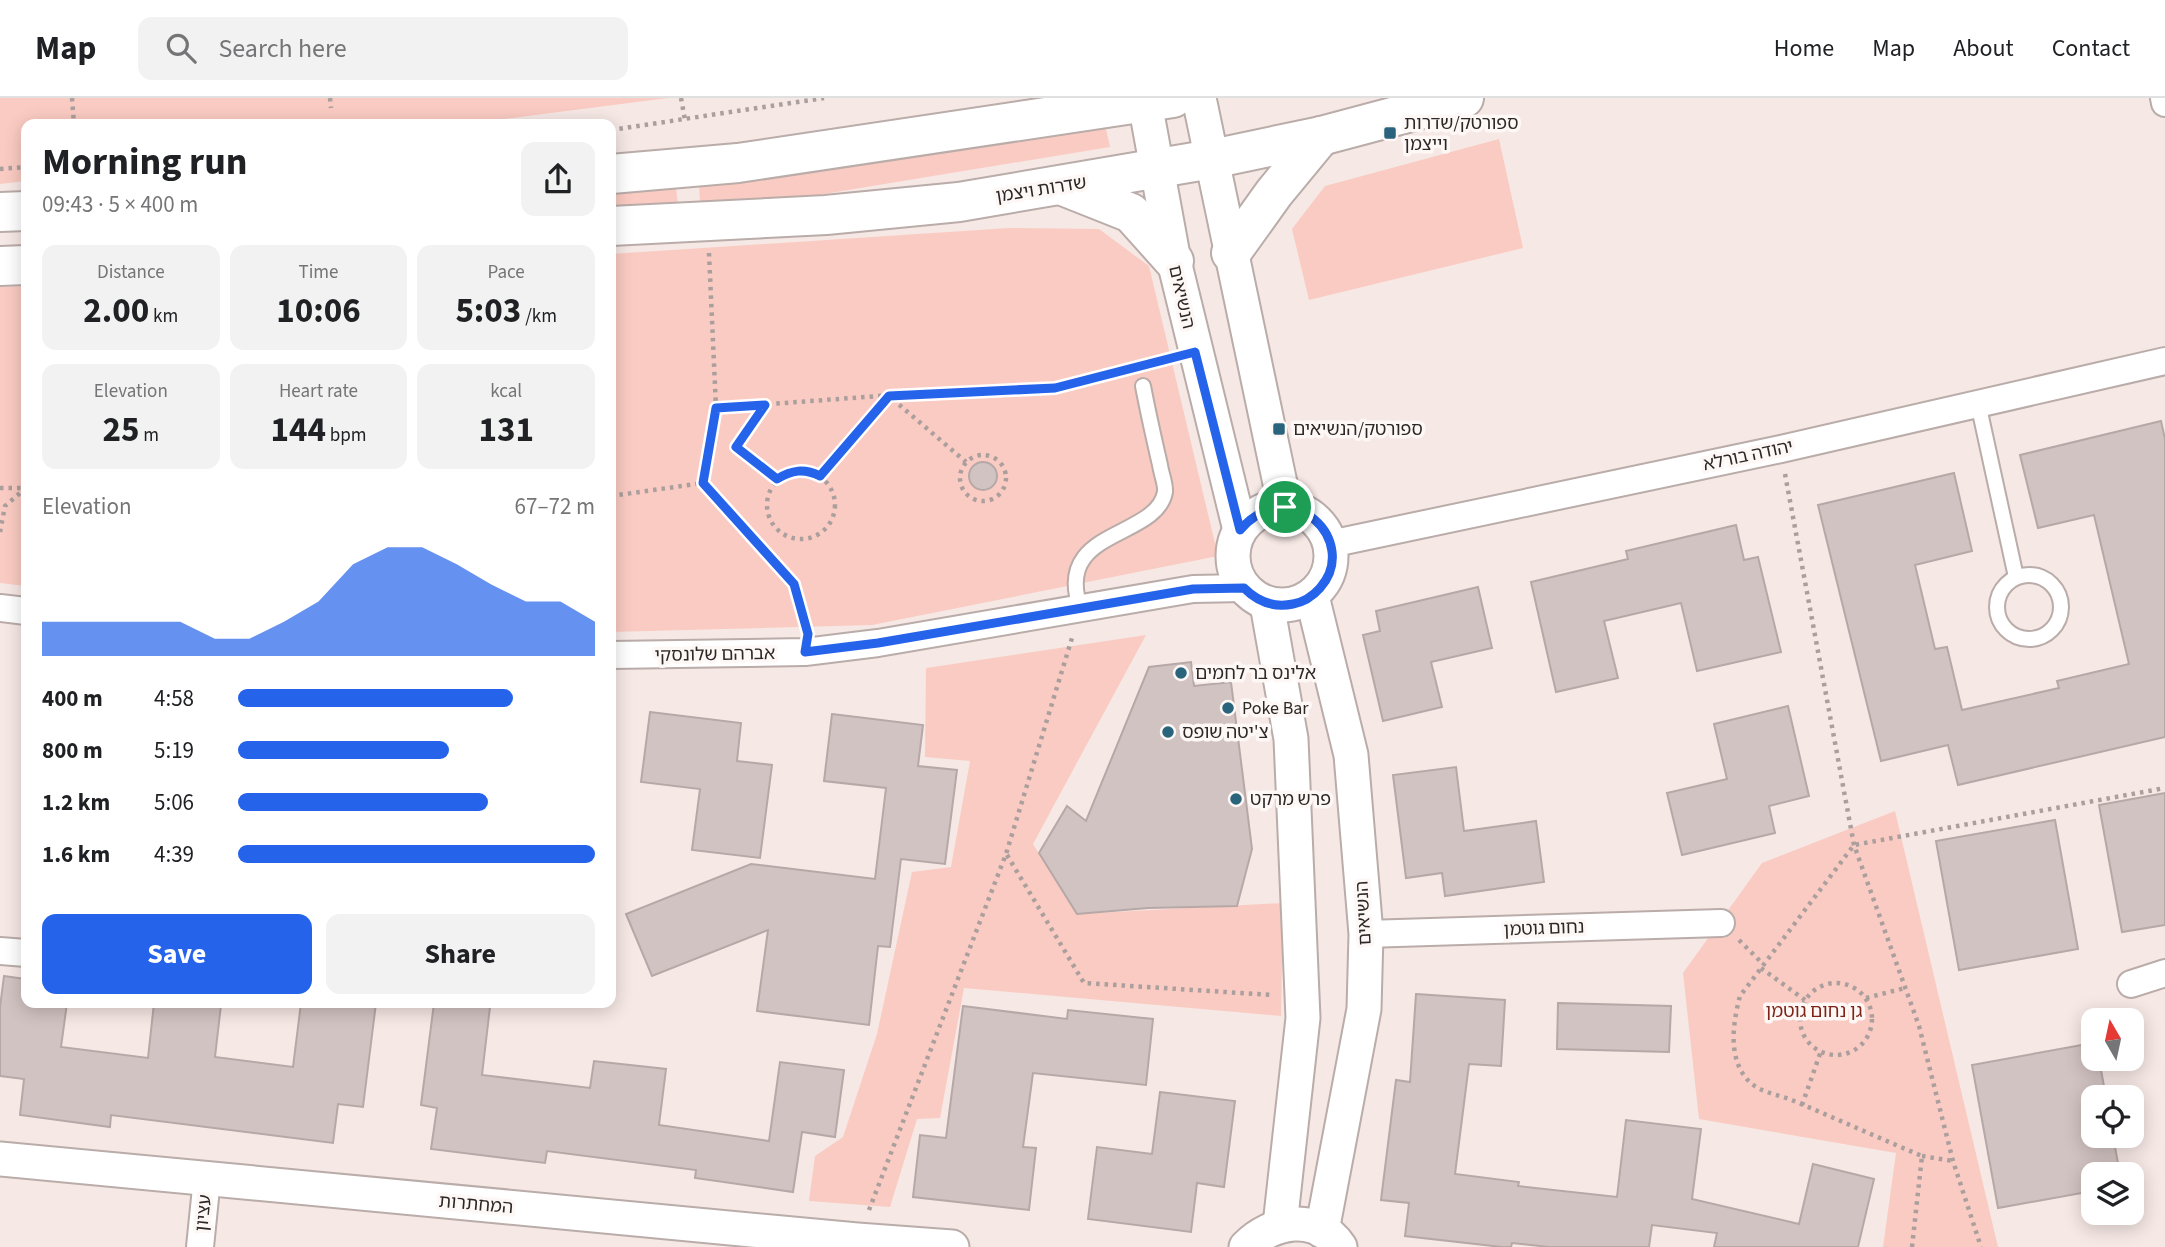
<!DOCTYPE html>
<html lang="en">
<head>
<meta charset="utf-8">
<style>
	:root { --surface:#fff; --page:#f2f2f2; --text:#202124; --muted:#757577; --line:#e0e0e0; --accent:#2563eb }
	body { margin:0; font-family:"Source Sans 3","Noto Sans Hebrew",sans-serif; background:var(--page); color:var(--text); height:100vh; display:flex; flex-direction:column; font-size:26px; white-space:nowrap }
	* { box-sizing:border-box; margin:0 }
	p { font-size:23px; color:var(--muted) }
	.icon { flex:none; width:38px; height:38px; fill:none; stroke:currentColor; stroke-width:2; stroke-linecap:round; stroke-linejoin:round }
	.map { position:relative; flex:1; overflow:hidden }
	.details { position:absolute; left:21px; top:21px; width:595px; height:889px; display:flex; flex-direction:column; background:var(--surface); border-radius:14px; box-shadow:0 4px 18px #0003 }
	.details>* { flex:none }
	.needle { width:46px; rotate:351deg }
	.buttons { position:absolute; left:2081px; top:910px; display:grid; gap:14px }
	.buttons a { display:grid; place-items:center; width:63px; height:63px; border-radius:14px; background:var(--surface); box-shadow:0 4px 18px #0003; font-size:35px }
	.pin { position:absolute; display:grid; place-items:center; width:60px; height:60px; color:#fff; margin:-30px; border:4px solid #fff; border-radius:50%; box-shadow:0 2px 7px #0007 }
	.round { display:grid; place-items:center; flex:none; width:74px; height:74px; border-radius:14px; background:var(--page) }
	.summary { display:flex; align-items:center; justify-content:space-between; height:119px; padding:0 21px }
	h1 { font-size:38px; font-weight:700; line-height:52px }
	.figures { display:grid; grid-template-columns:repeat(3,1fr); gap:10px; height:119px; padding:7px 21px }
	.figures div { display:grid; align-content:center; border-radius:14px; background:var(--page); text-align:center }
	.figures b { font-size:35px; font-weight:700 }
	.figures small { font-size:19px; font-weight:400 }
	.figures p { font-size:19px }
	.chart { height:196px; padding:14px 21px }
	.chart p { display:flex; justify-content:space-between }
	.chart svg { width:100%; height:126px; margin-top:7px; fill:var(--accent); opacity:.7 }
	.button { display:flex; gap:14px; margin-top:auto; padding:14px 21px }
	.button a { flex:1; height:80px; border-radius:14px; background:var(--accent); color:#fff; font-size:28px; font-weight:700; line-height:80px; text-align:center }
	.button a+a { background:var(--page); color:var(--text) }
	ul { padding:0 21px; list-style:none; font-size:23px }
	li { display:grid; grid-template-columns:112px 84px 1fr; align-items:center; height:52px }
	li i { height:18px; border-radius:9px; background:var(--accent) }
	header { display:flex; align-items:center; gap:42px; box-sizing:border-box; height:98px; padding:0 35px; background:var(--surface); border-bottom:2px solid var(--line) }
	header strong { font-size:33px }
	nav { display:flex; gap:38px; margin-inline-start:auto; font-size:24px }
	.search { width:490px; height:63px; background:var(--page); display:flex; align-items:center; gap:18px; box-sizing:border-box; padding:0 24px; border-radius:14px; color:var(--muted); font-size:26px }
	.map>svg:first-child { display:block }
	.green { fill:#facbc2 }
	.building { fill:#d1c3c1; stroke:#b6a8a6; stroke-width:2 }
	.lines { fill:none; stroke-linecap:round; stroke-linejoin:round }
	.service-casing { stroke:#b9aca9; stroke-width:18 }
	.minor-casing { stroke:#b9aca9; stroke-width:30 }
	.tertiary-casing { stroke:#b9aca9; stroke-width:37 }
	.secondary-casing { stroke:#b9aca9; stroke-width:42 }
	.path { stroke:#aa9f9d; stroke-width:4.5; stroke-dasharray:3.5 5; stroke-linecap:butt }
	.service { stroke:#fff; stroke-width:14 }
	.minor { stroke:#fff; stroke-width:26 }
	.tertiary { stroke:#fff; stroke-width:33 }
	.secondary { stroke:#fff; stroke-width:38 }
	.route-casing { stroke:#fff; stroke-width:14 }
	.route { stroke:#2563eb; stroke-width:9 }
	.poi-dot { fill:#29647c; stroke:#fdf8f6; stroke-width:2.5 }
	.labels { text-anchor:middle; stroke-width:7; stroke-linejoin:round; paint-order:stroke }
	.poi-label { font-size:18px; fill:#2d2827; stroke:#fdf8f6; text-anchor:start }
	.street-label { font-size:18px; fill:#2d2827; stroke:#fdf8f6 }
	.park-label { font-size:18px; fill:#7d2315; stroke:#fdf8f6 }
</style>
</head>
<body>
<header>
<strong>Map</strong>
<div class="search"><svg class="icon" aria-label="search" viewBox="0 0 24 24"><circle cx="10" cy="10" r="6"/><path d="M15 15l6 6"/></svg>Search here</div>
<nav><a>Home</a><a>Map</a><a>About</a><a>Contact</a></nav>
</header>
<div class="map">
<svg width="2165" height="1149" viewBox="0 0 2165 1149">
	<rect width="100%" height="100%" fill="#f6e8e5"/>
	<g class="green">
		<polygon points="0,0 668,0 465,26 26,26 26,83 0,86"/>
		<polygon points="1104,22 1110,49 818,97 700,104 699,86"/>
		<polygon points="1499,41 1523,150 1309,202 1292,131 1325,88"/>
		<polygon points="675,81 678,107 611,110 611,86"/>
		<polygon points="1009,130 1099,131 1149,168 1218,458 872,527 611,534 611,156"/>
		<polygon points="26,188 26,488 0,485 0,189"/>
		<polygon points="1146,537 1033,746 1077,816 1283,805 1281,918 964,890 940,1020 917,1021 890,1109 809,1103 815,1058 843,1039 877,936 912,774 951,769 970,663 925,659 926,570"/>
		<polygon points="1895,713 1998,1149 1883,1149 1896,1055 1699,1021 1683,875 1762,765"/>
	</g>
	<g class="building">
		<polygon points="2161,323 2165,341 2165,639 1958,687 1948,647 1881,663 1818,407 1954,375 1972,453 1915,467 1935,551 1947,549 1962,612 2059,590 2057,583 2129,566 2094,417 2038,430 2020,357"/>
		<circle cx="983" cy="378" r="14"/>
		<polygon points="1736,427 1744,462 1758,459 1781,554 1697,573 1681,505 1604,523 1618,580 1556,594 1531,484 1628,461 1626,453"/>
		<polygon points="1478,489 1492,550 1431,564 1442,609 1383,623 1363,537 1380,533 1376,513"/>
		<polygon points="1191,564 1194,588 1231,584 1252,751 1237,808 1148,810 1077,816 1039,755 1067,708 1086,723 1149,569"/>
		<polygon points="1788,608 1809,698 1769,708 1775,735 1682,757 1667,695 1727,681 1714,626"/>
		<polygon points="650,614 741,625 737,663 772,667 760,760 692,752 700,691 641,684"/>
		<polygon points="832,616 923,627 918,668 957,672 945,766 901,761 890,849 878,848 869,927 757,913 768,832 652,878 626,816 751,766 875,781 886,690 824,683"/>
		<polygon points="1456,669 1464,733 1536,723 1544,784 1445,798 1442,775 1406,780 1393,677"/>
		<polygon points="2165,695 2165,827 2122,834 2099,707"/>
		<polygon points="2055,722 2078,851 1959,872 1936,743"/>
		<polygon points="4,878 26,881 26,905 67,905 61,949 148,960 154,905 200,905 221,907 215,959 293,969 301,905 376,905 363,1009 338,1006 333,1045 111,1017 110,1029 20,1017 24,981 0,978 0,909"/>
		<polygon points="1416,896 1505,902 1501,968 1469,966 1455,1076 1519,1084 1518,1088 1617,1099 1626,1022 1701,1031 1692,1101 1799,1126 1813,1066 1874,1081 1858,1149 1714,1149 1717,1135 1652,1127 1649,1149 1549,1149 1512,1145 1511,1149 1502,1149 1405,1138 1409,1105 1381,1102 1396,982 1410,984"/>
		<polygon points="434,905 490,909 482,977 590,990 594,963 666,971 659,1027 769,1043 780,964 844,972 835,1039 802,1034 793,1094 695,1080 696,1072 547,1053 545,1065 431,1051 437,1010 421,1007"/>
		<polygon points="1558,905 1671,908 1669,954 1557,951"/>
		<polygon points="963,908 1067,921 1068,912 1153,921 1146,987 1033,975 1023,1049 1036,1050 1029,1112 913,1099 920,1037 946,1040"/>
		<polygon points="2093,945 2093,961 2099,961 2106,999 2093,999 2093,1038 2113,1038 2120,1076 2093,1076 2093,1093 1998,1110 1972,967"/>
		<polygon points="1160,994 1235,1003 1224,1089 1197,1085 1191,1134 1088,1121 1097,1049 1152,1056"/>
	</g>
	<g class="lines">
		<defs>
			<g id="service">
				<polyline points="1978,305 2016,479"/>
				<circle cx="2029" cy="509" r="32"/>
				<path d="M1081 512C1051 430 1156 442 1165 394 1166 387 1161 375 1160 367 1154 341 1148 314 1143 288"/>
			</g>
			<g id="minor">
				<polyline points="2164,0 2165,5"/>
				<polyline points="1330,446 1781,351 2165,263"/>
				<polyline points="0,510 26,513"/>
				<polyline points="611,557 805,554 878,545 1193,491 1244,490"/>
				<polyline points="1366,836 1721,825"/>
				<polyline points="0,853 26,855"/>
				<polyline points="2131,886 2165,875"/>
				<polyline points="200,1149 207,1080"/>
			</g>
			<g id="tertiary">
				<polyline points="1199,0 1285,409"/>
				<polyline points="1145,5 1174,163 1240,432"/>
				<circle cx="1282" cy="458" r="49"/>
				<polyline points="1312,498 1351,657 1366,836 1364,911 1322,1133"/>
				<polyline points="1267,506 1291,641 1303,920 1280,1127"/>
				<polyline points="0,1061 857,1142 952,1149"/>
				<path d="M1246 1149C1271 1123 1317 1114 1340 1149"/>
			</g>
			<g id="secondary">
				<polyline points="611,76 738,65 1173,0"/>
				<polyline points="1063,88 1131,115 1174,163"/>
				<polyline points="0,114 26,113"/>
				<polyline points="611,128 826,117 959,104 1212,61 1321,38 1464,0"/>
				<polyline points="1231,155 1274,95 1321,38"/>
				<polyline points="0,168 26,167"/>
			</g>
		</defs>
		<use href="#service" class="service-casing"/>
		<use href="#minor" class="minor-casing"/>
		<use href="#tertiary" class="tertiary-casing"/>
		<use href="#secondary" class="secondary-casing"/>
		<g class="path">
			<polyline points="72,0 74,26"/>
			<polyline points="330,0 331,10"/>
			<polyline points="681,0 685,22"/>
			<polyline points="611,32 824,0"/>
			<polyline points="0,71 26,69"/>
			<polyline points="709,155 716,310"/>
			<polyline points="1148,266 1167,261"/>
			<polyline points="764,308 735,349 777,381"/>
			<circle cx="983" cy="380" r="23"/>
			<circle cx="801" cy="407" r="34"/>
			<polyline points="1785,376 1854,747 1919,928 1953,1063 1981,1149"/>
			<polyline points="820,378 889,298 966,364"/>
			<polyline points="703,385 794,486 806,526"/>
			<polyline points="0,390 25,390"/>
			<polyline points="611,398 703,385 716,310 933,294 1055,291 1129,271"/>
			<polyline points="0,434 5,408 26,390"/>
			<polyline points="1007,757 1084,885 1272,897"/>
			<polyline points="1739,842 1763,866"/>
			<polyline points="1761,870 1805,902"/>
			<circle cx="1836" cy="921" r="36"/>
			<polyline points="1866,900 1905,890"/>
			<polyline points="1802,1007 1821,953"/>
			<polyline points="1922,1058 1953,1063"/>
			<polyline points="869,1112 1006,756 1072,540"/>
			<path d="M1912 1149 1922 1058C1879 1040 1837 1021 1794 1003 1778 996 1758 995 1746 980 1728 958 1733 924 1740 898L1854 747 2165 690"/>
		</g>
		<use href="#service" class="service"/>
		<use href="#minor" class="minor"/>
		<use href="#tertiary" class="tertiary"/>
		<use href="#secondary" class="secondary"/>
	</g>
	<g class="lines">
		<defs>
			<path id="route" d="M1195 254 1240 432C1291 373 1361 444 1320 490 1313 498 1304 504 1293 506 1274 510 1258 504 1244 490L1193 491 878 545 805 554 808 536 794 486 703 385 716 310 765 307 736 349 777 381C792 372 804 370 820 378L889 298 1055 290Z"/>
		</defs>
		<use href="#route" class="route-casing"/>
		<use href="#route" class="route"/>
	</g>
	<g class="poi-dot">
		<rect x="1383" y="28" width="14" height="14" rx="3.5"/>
		<rect x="1272" y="324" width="14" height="14" rx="3.5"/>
		<circle cx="1181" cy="575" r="7"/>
		<circle cx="1228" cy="610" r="7"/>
		<circle cx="1168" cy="634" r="7"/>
		<circle cx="1236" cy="701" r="7"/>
	</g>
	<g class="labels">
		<g class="poi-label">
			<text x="1404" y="31">ספורטק/שדרות<tspan x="1404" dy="21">וייצמן</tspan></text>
			<text x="1293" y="337">ספורטק/הנשיאים</text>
			<text x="1195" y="581">אלינס בר לחמים</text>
			<text x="1242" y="616">Poke Bar</text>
			<text x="1182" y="640">צ'יטה שופס</text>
			<text x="1250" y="707">פרש מרקט</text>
		</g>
		<g class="street-label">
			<text transform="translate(1041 91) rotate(-9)" y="6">שדרות ויצמן</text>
			<text transform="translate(1182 199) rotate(77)" y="6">הנשיאים</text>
			<text transform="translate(1748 357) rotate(-12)" y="6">יהודה בורלא</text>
			<text transform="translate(715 556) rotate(-1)" y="6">אברהם שלונסקי</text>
			<text transform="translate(1363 815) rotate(-93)" y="6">הנשיאים</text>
			<text transform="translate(1544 830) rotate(-2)" y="6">נחום גוטמן</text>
			<text transform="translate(476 1106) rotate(5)" y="6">המחתרות</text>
			<text transform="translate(203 1115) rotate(-84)" y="6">עציון</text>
		</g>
		<g class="park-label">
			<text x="1814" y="919">גן נחום גוטמן</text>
		</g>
	</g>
</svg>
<div class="buttons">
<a><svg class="needle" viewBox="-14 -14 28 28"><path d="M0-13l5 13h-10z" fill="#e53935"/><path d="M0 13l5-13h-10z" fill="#757577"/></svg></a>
<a><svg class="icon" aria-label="locate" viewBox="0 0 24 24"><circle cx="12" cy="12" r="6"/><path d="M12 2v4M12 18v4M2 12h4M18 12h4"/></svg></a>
<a><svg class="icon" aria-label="layers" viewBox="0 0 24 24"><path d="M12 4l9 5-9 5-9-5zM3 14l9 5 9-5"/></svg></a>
</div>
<div class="pin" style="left:1285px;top:409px;background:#1e9e55"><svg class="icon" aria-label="arrive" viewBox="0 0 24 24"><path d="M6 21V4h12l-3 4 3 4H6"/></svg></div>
<section class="details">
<div class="summary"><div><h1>Morning run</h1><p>09:43 · 5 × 400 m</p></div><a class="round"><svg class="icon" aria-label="share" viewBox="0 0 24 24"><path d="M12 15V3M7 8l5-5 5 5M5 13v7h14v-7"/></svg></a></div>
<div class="figures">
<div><p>Distance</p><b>2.00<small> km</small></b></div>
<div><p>Time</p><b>10:06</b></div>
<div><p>Pace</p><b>5:03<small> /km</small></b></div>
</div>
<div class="figures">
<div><p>Elevation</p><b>25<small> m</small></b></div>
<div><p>Heart rate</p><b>144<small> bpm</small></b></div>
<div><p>kcal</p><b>131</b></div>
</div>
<div class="chart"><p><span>Elevation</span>67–72 m</p>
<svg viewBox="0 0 160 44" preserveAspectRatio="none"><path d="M0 44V32L10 32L20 32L30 32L40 32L50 38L60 38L70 32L80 25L90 12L100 6L110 6L120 12L130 19L140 25L150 25L160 32V44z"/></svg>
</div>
<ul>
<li><b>400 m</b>4:58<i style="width:77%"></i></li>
<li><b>800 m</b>5:19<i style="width:59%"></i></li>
<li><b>1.2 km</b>5:06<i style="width:70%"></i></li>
<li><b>1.6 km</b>4:39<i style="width:100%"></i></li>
</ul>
<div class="button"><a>Save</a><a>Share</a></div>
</section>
</div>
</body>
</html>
